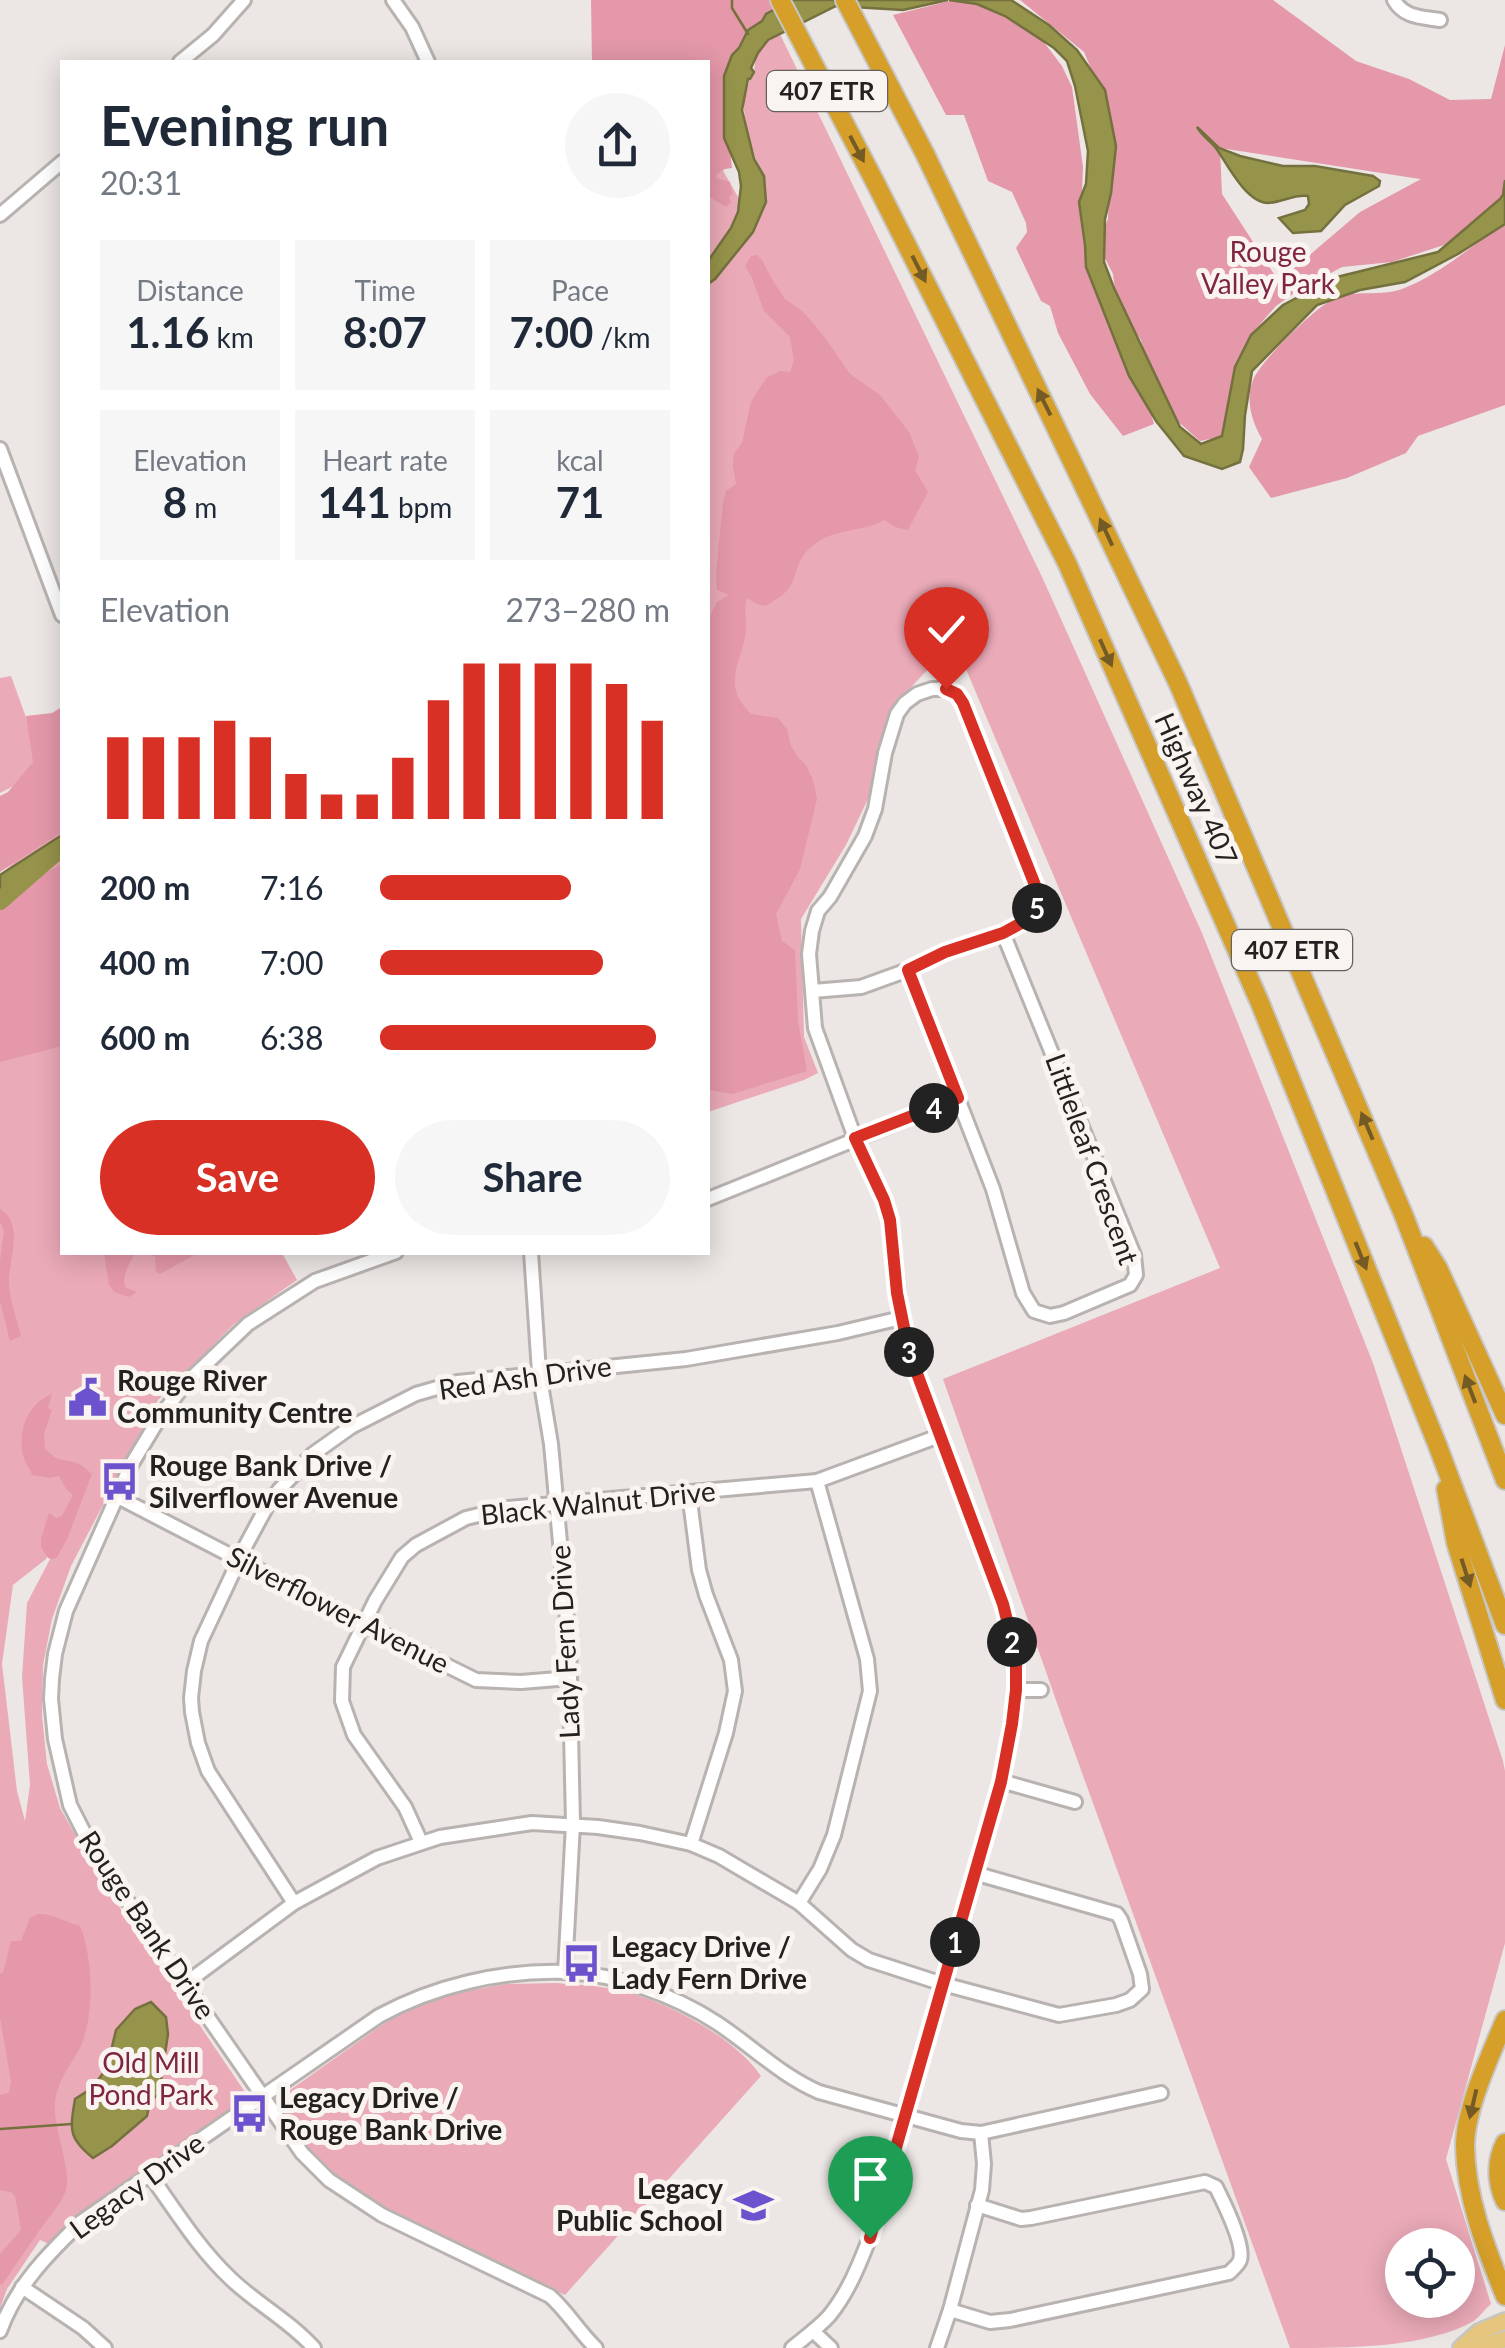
<!DOCTYPE html>
<html lang="en">
<head>
<meta charset="utf-8">
<style>
	:root { --surface:#fff; --page:#f6f6f7; --text:#1f2937; --muted:#747a83; --accent:#d93025 }
	body { margin:0; font-family:Lato,sans-serif; background:var(--page); color:var(--text); height:100vh; display:flex; flex-direction:column; font-size:38px; white-space:nowrap }
	* { box-sizing:border-box; margin:0 }
	p { font-size:32px; color:var(--muted) }
	.icon { flex:none; width:55px; height:55px; fill:none; stroke:currentColor; stroke-width:2; stroke-linecap:round; stroke-linejoin:round }
	.map { position:relative; flex:1; overflow:hidden }
	.sheet { position:absolute; left:60px; top:60px; width:650px; height:1195px; display:flex; flex-direction:column; background:var(--surface); border-radius:0px; box-shadow:0 5px 25px #0003 }
	.sheet>* { flex:none }
	.tools { position:absolute; left:1385px; top:2228px; display:grid; gap:20px }
	.tools a { display:grid; place-items:center; width:90px; height:90px; border-radius:50%; background:var(--surface); box-shadow:0 5px 25px #0003; font-size:50px }
	.pin { position:absolute; display:grid; place-items:center; width:85px; height:85px; color:#fff; margin:-102px -42px; border-radius:50% 50% 50% 0; rotate:-45deg; box-shadow:0 0 10px #0007 }
	.pin .icon { rotate:45deg }
	.km { position:absolute; width:50px; height:50px; margin:-25px; border-radius:50%; background:#222; color:#fff; font-size:28px; line-height:50px; text-align:center }
	.round { display:grid; place-items:center; flex:none; width:105px; height:105px; border-radius:52px; background:var(--page) }
	.head { display:flex; align-items:center; justify-content:space-between; height:170px; padding:0 40px }
	h1 { font-size:55px; font-weight:700; line-height:75px }
	.figures { display:grid; grid-template-columns:repeat(3,1fr); gap:15px; height:170px; padding:10px 40px }
	.figures div { display:grid; align-content:center; border-radius:0px; background:var(--page); text-align:center }
	.figures b { font-size:42px; font-weight:700 }
	.figures small { font-size:28px; font-weight:400 }
	.figures p { font-size:28px }
	.chart { height:280px; padding:20px 40px }
	.chart p { display:flex; justify-content:space-between }
	.chart svg { width:100%; height:180px; margin-top:10px; stroke:var(--accent); stroke-width:6 }
	.button { display:flex; gap:20px; margin-top:auto; padding:20px 40px }
	.button a { flex:1; height:115px; border-radius:60px; background:var(--accent); color:#fff; font-size:40px; font-weight:700; line-height:115px; text-align:center }
	.button a+a { background:var(--page); color:var(--text) }
	ul { padding:0 40px; list-style:none; font-size:32px }
	li { display:grid; grid-template-columns:160px 120px 1fr; align-items:center; height:75px }
	li i { height:25px; border-radius:12px; background:var(--accent) }
	.map>svg:first-child { display:block }
	.green { fill:#ebaab8; fill-rule:evenodd }
	.forest { fill:#e498a9; fill-rule:evenodd }
	.water { fill:#96934b; stroke:#74713e; stroke-width:2.5 }
	.lines { fill:none; stroke-linecap:round; stroke-linejoin:round }
	.stream { stroke:#74713e; stroke-width:2.5 }
	.river { stroke:#96934b; stroke-width:18 }
	.minor-casing { stroke:#b8b3b0; stroke-width:18 }
	.major-casing { stroke:#c6c6c5; stroke-width:20 }
	.highway-casing { stroke:#c6c6c5; stroke-width:22 }
	.minor { stroke:#fff; stroke-width:12 }
	.major { stroke:#e6c57f; stroke-width:15 }
	.highway { stroke:#d69f2a; stroke-width:18 }
	.oneway { fill:#745a25 }
	.route-casing { stroke:#fff; stroke-width:20 }
	.route { stroke:#d93025; stroke-width:12 }
	.labels { text-anchor:middle; stroke-width:10; stroke-linejoin:round; paint-order:stroke }
	.shield { fill:#faf4f1; stroke:#64615f; stroke-width:2.5 }
	.shield-label { font-size:25px; font-weight:bold; fill:#242221 }
	.park-label { font-size:28px; fill:#7f2542; stroke:#faf4f1 }
	.street-label { font-size:28px; fill:#242221; stroke:#faf4f1 }
	.poi-label { font-size:28px; font-weight:bold; fill:#242221; stroke:#faf4f1; text-anchor:start }
</style>
</head>
<body>
<div class="map">
<svg width="1505" height="2348" viewBox="0 0 1505 2348">
	<rect width="100%" height="100%" fill="#ece7e4"/>
	<g class="green">
		<path d="M778 30 1043 579 1202 933 1373 1363 1503 1761 1505 1771V1943L1446 2159 1491 2304C1485 2309 1480 2316 1474 2321 1426 2348 1348 2348 1290 2348L1064 1723 943 1379 1220 1268 963 662 934 663 896 703 869 797 846 845 801 919 804 1037 818 1073 804 1080 708 1112V145L755 226 766 202V187L764 176 750 147 743 104 750 79 754 72 756 55 768 36ZM1402 2245H1458V2300H1402Z"/>
		<polygon points="11,676 45,770 0,793 0,678"/>
		<path d="M62 820V1252L282 1253 297 1280 234 1324 158 1400 71 1566 52 1619 43 1665 42 1716 47 1764 60 1808 99 1877 247 2095 243 2101 73 2222 49 2244 40 2240 7 2289 0 2308V875ZM74 1499 79 1504 27 1603 22 1677 30 1785 25 1821 17 1791 2 1664 13 1585 46 1559Z"/>
		<path d="M557 1983C575 1985 595 1985 613 1989 659 1997 734 2036 761 2076L565 2295 384 2212 332 2180 311 2155 277 2108 276 2100 406 2008 461 1992 506 1984Z"/>
	</g>
	<g class="forest">
		<polygon points="591,0 815,0 778,14 730,93 723,137 729,141 732,168 725,169 716,175 716,178 730,182 733,194 729,197 731,202 726,207 708,196 708,62 592,62"/>
		<polygon points="954,0 977,4 1005,16 1043,41 1062,66 1072,87 1083,167 1081,220 1086,248 1146,397 1154,424 1123,436 1090,394 1058,333 1050,306 1041,301 1016,248 1027,232 1026,223 1012,192 988,181 964,115 946,115 893,15"/>
		<path d="M1020 0H1273L1356 61 1409 79 1450 100 1491 99 1505 45V203L1444 245 1392 262 1342 267 1297 291 1276 306 1254 331 1234 382 1229 435 1200 441 1174 418 1152 380 1141 340 1117 306 1113 274 1098 244 1108 219 1110 141 1095 78 1084 52ZM1220 148 1420 179H1421L1360 212 1292 270 1281 285 1222 194Z"/>
		<path d="M1505 221V405L1418 436 1406 453 1347 478 1271 498 1249 467 1262 439C1252 422 1245 400 1253 380 1260 362 1315 307 1334 299 1354 289 1381 297 1402 289 1439 275 1474 245 1505 221Z"/>
		<path d="M757 255 762 260 773 281 785 299 802 311 814 324 828 342 850 374 880 395 909 432 919 457 915 470 928 492 908 530 895 527 884 520C859 534 833 526 809 549 796 561 798 573 791 585 785 595 775 600 766 606L757 604 747 598C743 609 747 618 746 629 745 650 729 673 737 694 739 701 746 708 751 714L778 718 787 729 791 746 797 756 806 765 813 780 817 799 800 869 776 914 782 941 795 950 798 1022 807 1071 732 1094 709 1090 708 1091V620L717 602 729 595 717 590 716 575 723 502 726 491 736 484 733 466 734 453 742 443 751 402 766 378 780 371 790 372 794 360 790 337 764 311 752 278 745 266 751 256Z"/>
		<polygon points="62,707 62,832 0,872 0,796 8,792 33,762 26,716 52,713"/>
		<polygon points="62,864 62,1046 0,1062 0,901 11,892"/>
		<path d="M0 1209C26 1224 7 1263 9 1287 11 1303 17 1320 21 1336L10 1341 0 1301V1261L4 1231 0 1222Z"/>
		<path d="M104 1253V1252L198 1253 160 1274 156 1272 155 1257 149 1254H135C129 1262 122 1277 125 1287L137 1292 129 1297 114 1292 109 1285Z"/>
		<path d="M52 1393 48 1408 52 1410 44 1434 45 1448C58 1464 65 1458 79 1464 84 1466 88 1471 92 1474L67 1539 57 1557 53 1559 48 1558 41 1547V1539L49 1513 56 1518 62 1516 73 1495 66 1489 59 1476 50 1478 32 1475C31 1470 27 1466 25 1461 18 1445 22 1419 34 1407 39 1400 45 1398 52 1393Z"/>
		<path d="M38 1914C55 1914 65 1922 80 1926 93 1957 95 2016 80 2048 70 2066 56 2083 55 2104 53 2132 75 2174 64 2195 59 2206 49 2217 42 2227 28 2246 15 2266 2 2285L0 2283V2254L21 2230 15 2196 11 2192 0 2190V2095L9 2093 11 2081 0 2018V1973H3L11 1941H21L30 1918Z"/>
	</g>
	<g class="water">
		<polygon points="793,0 948,0 903,10 836,6 768,40 758,53 751,68 754,72 750,79 748,79 742,110 754,159 764,176 766,202 753,232 715,279 708,284 708,261 731,228 738,212 741,186 739,172 724,138 724,76 732,55 739,48 748,30 762,21 766,14"/>
		<polygon points="949,0 1011,0 1049,25 1077,50 1105,90 1116,146 1111,193 1105,219 1104,262 1114,288 1180,427 1201,444 1222,436 1235,367 1251,335 1283,305 1337,277 1438,252 1500,199 1503,195 1505,180 1505,224 1458,254 1405,282 1360,290 1317,305 1252,371 1245,415 1243,449 1240,462 1222,469 1184,456 1156,421 1129,376 1086,267 1085,245 1079,202 1086,184 1088,151 1075,86 1067,61 1054,48 1005,16 977,4"/>
		<path d="M1197 127 1219 148 1240 156 1283 166H1315L1373 176 1380 181 1379 186 1345 205 1321 231 1293 233 1279 218 1305 210 1309 204 1308 196C1294 194 1283 202 1268 203 1247 203 1228 166 1218 151 1212 141 1202 137 1197 127Z"/>
		<polygon points="62,835 62,858 23,882 0,902 0,875"/>
		<path d="M151 2002 166 2017 168 2034 159 2094 150 2101 147 2116 112 2146 93 2158C68 2138 70 2130 75 2099L92 2088 107 2068 116 2030 135 2009Z"/>
	</g>
	<g class="lines">
		<g class="stream">
			<polyline points="732,0 732,8 748,34"/>
			<polyline points="0,2129 72,2124"/>
		</g>
		<polyline class="river" points="0,901 62,847"/>
		<defs>
			<g id="minor">
				<polyline points="393,0 412,27 428,62"/>
				<path d="M1394 0C1404 18 1422 17 1440 20"/>
				<polyline points="180,62 213,35 244,0"/>
				<polyline points="0,215 62,162"/>
				<polyline points="0,449 62,615"/>
				<polyline points="908,970 993,1189 1023,1293 1034,1311 1050,1316 1064,1313 1130,1285 1136,1275 1134,1255 1003,933"/>
				<polyline points="708,1199 958,1098"/>
				<path d="M396 1252 315 1281 248 1324 184 1385 160 1417 131 1465 66 1611 55 1654 52 1679 51 1699 55 1739 70 1805 95 1854 302 2153 329 2180 382 2215 550 2296C568 2312 579 2332 596 2348"/>
				<polyline points="531,1252 539,1372 551,1444 569,1641 573,1824 565,1972"/>
				<polyline points="689,1493 699,1570 706,1595 731,1660 735,1691 726,1733 691,1844"/>
				<polyline points="116,1496 365,1625 476,1680 521,1682 570,1678"/>
				<polyline points="1017,1690 1041,1690"/>
				<polyline points="1001,1781 1075,1802"/>
				<polyline points="421,1842 405,1807 354,1735 342,1701 343,1667 375,1601 402,1557 416,1545 466,1518 508,1508 817,1481 939,1436"/>
				<polyline points="294,1903 208,1771 198,1743 192,1712 191,1698 194,1671 201,1641 246,1545 266,1508 279,1490 313,1454 351,1427 416,1394 458,1382 686,1359 838,1333 901,1318"/>
				<polyline points="799,1903 820,1869 834,1835 870,1691 867,1659 817,1481"/>
				<polyline points="186,1983 294,1903 377,1858 440,1837 532,1823 598,1827 640,1833 691,1844 719,1856 799,1903 852,1950 869,1960 943,1984 1059,2015 1116,2005 1130,2000 1142,1989 1140,1974 1121,1920 1117,1914 974,1873"/>
				<path d="M150 2175C175 2210 199 2249 231 2279 257 2304 290 2321 314 2348"/>
				<polyline points="22,2287 83,2328 105,2348"/>
				<path d="M950 2310 990 2322 1010 2320 1229 2273C1233 2269 1239 2264 1240 2260 1245 2245 1223 2201 1216 2187L1205 2182 1031 2218 1021 2219 977 2205"/>
				<path d="M0 2331C16 2286 48 2254 81 2222L379 2016C434 1986 501 1970 565 1972 616 1974 674 1995 717 2023 752 2046 780 2075 819 2092L961 2131 981 2133 1161 2093"/>
				<polyline points="813,2331 831,2348"/>
				<path d="M792 2348C804 2338 818 2328 829 2316 848 2293 859 2265 870 2237L1001 1781 1017 1690 1016 1661 1003 1604 909 1352 901 1318 890 1219 884 1199 855 1138 815 1028 809 954 812 931 818 911 830 897 865 836 875 809 885 753 897 714 905 703 917 694 932 689H946L957 693 963 703 1035 885 1037 908 1034 914 1003 933 945 952 908 970 861 987 813 991"/>
				<polyline points="937,2348 950,2310 982,2190 984,2164 981,2133"/>
			</g>
			<g id="major">
				<polyline points="1461,2348 1479,2332 1505,2321"/>
				<polyline points="1478,2348 1505,2339"/>
			</g>
			<g id="highway">
				<polyline points="780,0 875,182 1067,563 1260,1003 1437,1444 1505,1625"/>
				<polyline points="845,0 925,154 1178,683 1404,1216 1505,1480"/>
				<polyline points="1424,1246 1438,1268 1505,1415"/>
				<polyline points="1446,1489 1456,1543 1505,1700"/>
				<path d="M1505 2020C1491 2054 1465 2109 1465 2146 1466 2199 1486 2248 1505 2296"/>
				<path d="M1505 2143C1496 2161 1496 2182 1505 2201"/>
			</g>
		</defs>
		<use href="#minor" class="minor-casing"/>
		<use href="#major" class="major-casing"/>
		<use href="#highway" class="highway-casing"/>
		<use href="#minor" class="minor"/>
		<use href="#major" class="major"/>
		<use href="#highway" class="highway"/>
	</g>
	<defs><path id="oneway-solid" d="M-6-.8H1V-3.2L6.5 0L1 3.2V.8H-6Z" transform="scale(2.5)"/></defs>
	<g class="oneway">
		<use href="#oneway-solid" transform="translate(857 149) rotate(62)"/>
		<use href="#oneway-solid" transform="translate(919 269) rotate(63)"/>
		<use href="#oneway-solid" transform="translate(1044 402) rotate(-116)"/>
		<use href="#oneway-solid" transform="translate(1106 532) rotate(-115)"/>
		<use href="#oneway-solid" transform="translate(1106 653) rotate(66)"/>
		<use href="#oneway-solid" transform="translate(1367 1126) rotate(-113)"/>
		<use href="#oneway-solid" transform="translate(1361 1256) rotate(68)"/>
		<use href="#oneway-solid" transform="translate(1470 1389) rotate(-111)"/>
		<use href="#oneway-solid" transform="translate(1466 1573) rotate(72)"/>
		<use href="#oneway-solid" transform="translate(1473 2104) rotate(103)"/>
	</g>
	<g class="lines">
		<defs>
			<polyline id="route" points="870,2238 1001,1782 1012,1724 1016,1690 1016,1661 1011,1636 1003,1604 909,1352 897,1293 890,1220 884,1200 855,1138 958,1098 908,970 945,952 1003,933 1029,919 1037,908 1035,885 963,703 957,694 946,689"/>
		</defs>
		<use href="#route" class="route-casing"/>
		<use href="#route" class="route"/>
	</g>
	<defs>
		<symbol id="civic-bare" viewBox="-9 -9 18 18"><path d="M-.6-6.5H3V-4.5H.6V-3L4-1V1h2V6H-6V1h2V-1L-.6-3ZM-1.2 2.5V6h2.4V2.5Z" fill="#6c53cd" stroke="#faf4f1" stroke-width="2.5" paint-order="stroke"/></symbol>
		<symbol id="bus-bare" viewBox="-9 -9 18 18"><path d="M-5-6H5V4H4V6H2V4H-2V6H-4V4H-5ZM-3.5-4V0h7V-4ZM-3.5 1.2v1.5H-2V1.2ZM2 1.2v1.5H3.5V1.2Z" fill="#6c53cd" stroke="#faf4f1" stroke-width="2.5" paint-order="stroke"/></symbol>
		<symbol id="school-bare" viewBox="-9 -9 18 18"><path d="M0-5L7-2L0 1L-7-2ZM-4 1L0 2.5L4 1V4Q0 6-4 4Z" fill="#6c53cd" stroke="#faf4f1" stroke-width="2.5" paint-order="stroke"/></symbol>
	</defs>
	<g fill-rule="evenodd">
		<use href="#civic-bare" x="60" y="1370" width="55" height="55"/>
		<use href="#bus-bare" x="92" y="1454" width="55" height="55"/>
		<use href="#bus-bare" x="554" y="1936" width="55" height="55"/>
		<use href="#bus-bare" x="222" y="2086" width="55" height="55"/>
		<use href="#school-bare" x="726" y="2178" width="55" height="55"/>
	</g>
	<g class="labels">
		<g class="shield">
			<rect x="767" y="71" width="120" height="40" rx="8"/>
			<rect x="1232" y="930" width="120" height="40" rx="8"/>
		</g>
		<g class="shield-label">
			<text x="827" y="100">407 ETR</text>
			<text x="1292" y="959">407 ETR</text>
		</g>
		<g class="park-label">
			<text x="1268" y="262">Rouge<tspan x="1268" dy="32">Valley Park</tspan></text>
			<text x="151" y="2073">Old Mill<tspan x="151" dy="32">Pond Park</tspan></text>
		</g>
		<g class="street-label">
			<text transform="translate(1196 789) rotate(66)" y="10">Highway 407</text>
			<text transform="translate(1092 1159) rotate(70)" y="10">Littleleaf Crescent</text>
			<text transform="translate(525 1378) rotate(-8)" y="10">Red Ash Drive</text>
			<text transform="translate(598 1503) rotate(-6)" y="10">Black Walnut Drive</text>
			<text transform="translate(338 1610) rotate(27)" y="10">Silverflower Avenue</text>
			<text transform="translate(565 1642) rotate(-93)" y="10">Lady Fern Drive</text>
			<text transform="translate(147 1925) rotate(56)" y="10">Rouge Bank Drive</text>
			<text transform="translate(137 2186) rotate(-36)" y="10">Legacy Drive</text>
		</g>
		<g class="poi-label">
			<text x="117" y="1391">Rouge River<tspan x="117" dy="32">Community Centre</tspan></text>
			<text x="149" y="1476">Rouge Bank Drive /<tspan x="149" dy="32">Silverflower Avenue</tspan></text>
			<text x="611" y="1957">Legacy Drive /<tspan x="611" dy="32">Lady Fern Drive</tspan></text>
			<text x="279" y="2108">Legacy Drive /<tspan x="279" dy="32">Rouge Bank Drive</tspan></text>
			<text x="723" y="2199" text-anchor="end">Legacy<tspan x="723" dy="32">Public School</tspan></text>
		</g>
	</g>
</svg>
<div class="tools">
<a><svg class="icon" aria-label="locate" viewBox="0 0 24 24"><circle cx="12" cy="12" r="6"/><path d="M12 2v4M12 18v4M2 12h4M18 12h4"/></svg></a>
</div>
<div class="pin" style="left:870px;top:2238px;background:#1e9e55"><svg class="icon" aria-label="arrive" viewBox="0 0 24 24"><path d="M6 21V4h12l-3 4 3 4H6"/></svg></div>
<div class="pin" style="left:946px;top:689px;background:#d93025"><svg class="icon" aria-label="check" viewBox="0 0 24 24"><path d="M5 12l5 5 9-10"/></svg></div>
<b class="km" style="left:955px;top:1942px">1</b>
<b class="km" style="left:1012px;top:1642px">2</b>
<b class="km" style="left:909px;top:1352px">3</b>
<b class="km" style="left:934px;top:1108px">4</b>
<b class="km" style="left:1037px;top:908px">5</b>
<section class="sheet">
<div class="head"><div><h1>Evening run</h1><p>20:31</p></div><a class="round"><svg class="icon" aria-label="share" viewBox="0 0 24 24"><path d="M12 15V3M7 8l5-5 5 5M5 13v7h14v-7"/></svg></a></div>
<div class="figures">
<div><p>Distance</p><b>1.16<small> km</small></b></div>
<div><p>Time</p><b>8:07</b></div>
<div><p>Pace</p><b>7:00<small> /km</small></b></div>
</div>
<div class="figures">
<div><p>Elevation</p><b>8<small> m</small></b></div>
<div><p>Heart rate</p><b>141<small> bpm</small></b></div>
<div><p>kcal</p><b>71</b></div>
</div>
<div class="chart"><p><span>Elevation</span>273–280 m</p>
<svg viewBox="0 0 160 44" preserveAspectRatio="none"><path d="M5 44V24M15 44V24M25 44V24M35 44V20M45 44V24M55 44V33M65 44V38M75 44V38M85 44V29M95 44V15M105 44V6M115 44V6M125 44V6M135 44V6M145 44V11M155 44V20"/></svg>
</div>
<ul>
<li><b>200 m</b>7:16<i style="width:66%"></i></li>
<li><b>400 m</b>7:00<i style="width:77%"></i></li>
<li><b>600 m</b>6:38<i style="width:95%"></i></li>
</ul>
<div class="button"><a>Save</a><a>Share</a></div>
</section>
</div>
</body>
</html>
